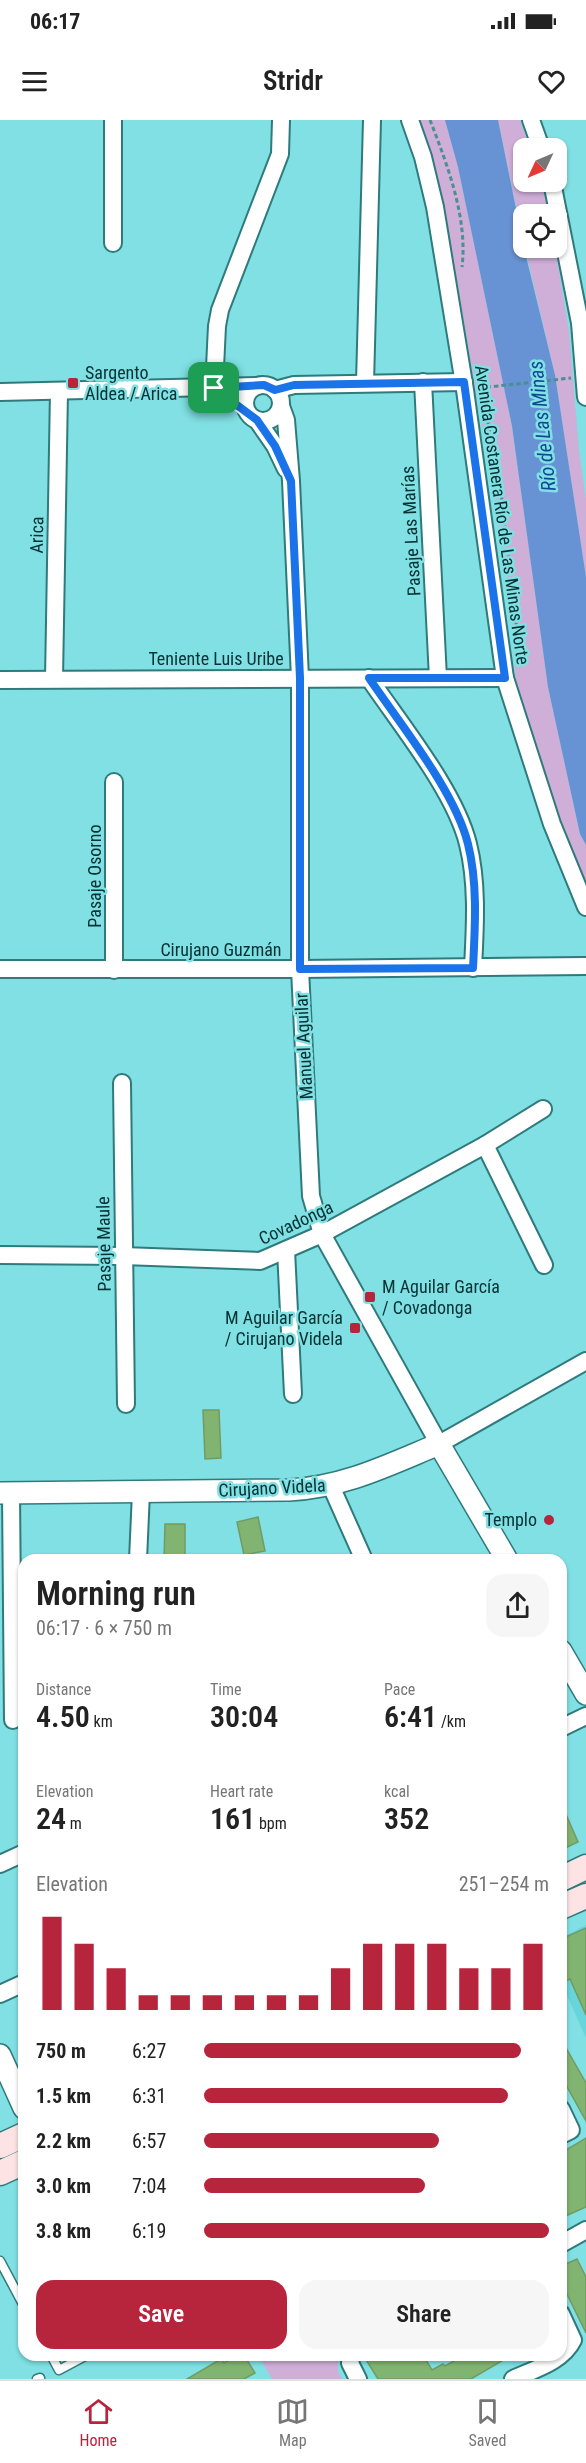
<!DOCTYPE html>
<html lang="en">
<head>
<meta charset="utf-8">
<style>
	:root { --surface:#fff; --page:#f6f6f6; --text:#222; --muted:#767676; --line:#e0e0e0; --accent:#b7253d }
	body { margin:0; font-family:"Roboto Condensed",sans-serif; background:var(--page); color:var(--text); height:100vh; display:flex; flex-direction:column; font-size:22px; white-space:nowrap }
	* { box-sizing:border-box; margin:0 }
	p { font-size:20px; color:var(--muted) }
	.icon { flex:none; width:33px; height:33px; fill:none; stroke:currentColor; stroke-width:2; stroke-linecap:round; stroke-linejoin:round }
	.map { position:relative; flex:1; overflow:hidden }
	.details { position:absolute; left:18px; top:1434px; width:549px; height:807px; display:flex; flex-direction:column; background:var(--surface); border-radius:18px; box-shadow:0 2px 4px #0004 }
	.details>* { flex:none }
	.needle { width:39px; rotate:226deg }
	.buttons { position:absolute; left:513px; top:18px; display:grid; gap:12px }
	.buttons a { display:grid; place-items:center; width:54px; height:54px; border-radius:12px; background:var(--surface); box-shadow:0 2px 4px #0004; font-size:30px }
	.pin { position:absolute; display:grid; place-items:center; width:51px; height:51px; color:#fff; margin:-26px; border-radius:12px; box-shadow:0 3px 9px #0006 }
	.round { display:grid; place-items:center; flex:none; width:63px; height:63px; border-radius:18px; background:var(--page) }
	.head { display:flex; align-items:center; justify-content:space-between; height:102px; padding:0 18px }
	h1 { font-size:33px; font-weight:600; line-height:45px }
	.figures { display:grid; grid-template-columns:repeat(3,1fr); gap:9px; height:102px; padding:6px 18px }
	.figures div { display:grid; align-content:center }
	.figures b { font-size:30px; font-weight:600 }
	.figures small { font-size:16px; font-weight:400 }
	.figures p { font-size:16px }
	.chart { height:168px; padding:12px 18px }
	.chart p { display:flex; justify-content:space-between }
	.chart svg { width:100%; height:108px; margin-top:6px; stroke:var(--accent); stroke-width:6 }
	.action { display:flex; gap:12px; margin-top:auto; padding:12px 18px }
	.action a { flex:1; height:69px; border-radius:18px; background:var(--accent); color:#fff; font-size:24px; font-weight:600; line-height:69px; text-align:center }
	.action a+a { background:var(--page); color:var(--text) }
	ul { padding:0 18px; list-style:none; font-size:20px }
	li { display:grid; grid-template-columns:96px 72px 1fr; align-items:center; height:45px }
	li i { height:15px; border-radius:8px; background:var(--accent) }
	.status { display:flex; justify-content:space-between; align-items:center; height:42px; padding:0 30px; background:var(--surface); direction:ltr }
	.status svg { height:16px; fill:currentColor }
	header { display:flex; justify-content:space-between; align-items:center; height:78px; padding:0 18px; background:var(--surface); font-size:27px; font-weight:600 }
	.tab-bar { display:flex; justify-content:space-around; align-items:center; height:84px; border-top:2px solid var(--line); background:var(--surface); font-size:16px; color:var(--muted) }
	.tab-bar a { display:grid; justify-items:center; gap:3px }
	.tab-bar .on { color:var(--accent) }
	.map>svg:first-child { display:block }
	.built { fill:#67d5d9 }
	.green { fill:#cfaed8 }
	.water { fill:#6792d3 }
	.building { fill:#81b471; stroke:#719b64; stroke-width:1.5 }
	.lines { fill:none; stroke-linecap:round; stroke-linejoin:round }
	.service-casing { stroke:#2e7a7c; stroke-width:11 }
	.minor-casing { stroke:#2e7a7c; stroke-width:20 }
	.tertiary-casing { stroke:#2e7a7c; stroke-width:24 }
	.secondary-casing { stroke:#2e7a7c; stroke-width:27 }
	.path { stroke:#489093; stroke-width:3; stroke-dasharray:4.5 3; stroke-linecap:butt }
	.service { stroke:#fff; stroke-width:8 }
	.minor { stroke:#fff; stroke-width:16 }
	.tertiary { stroke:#fff; stroke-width:21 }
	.secondary { stroke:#fde3e4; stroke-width:24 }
	.route-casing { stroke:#fff; stroke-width:12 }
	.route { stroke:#1a73e8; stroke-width:8 }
	.poi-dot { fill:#b7253d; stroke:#80e0e3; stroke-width:2 }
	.labels { text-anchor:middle; stroke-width:5; stroke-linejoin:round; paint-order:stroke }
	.poi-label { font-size:18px; fill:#043133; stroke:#80e0e3; text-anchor:start }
	.street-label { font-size:18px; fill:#043133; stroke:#80e0e3 }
	.water-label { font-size:20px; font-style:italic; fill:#104895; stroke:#80e0e3 }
</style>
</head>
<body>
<div class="status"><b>06:17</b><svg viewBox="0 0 49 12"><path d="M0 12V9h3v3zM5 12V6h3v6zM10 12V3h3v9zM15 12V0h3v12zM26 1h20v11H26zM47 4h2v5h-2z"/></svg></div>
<header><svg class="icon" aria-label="menu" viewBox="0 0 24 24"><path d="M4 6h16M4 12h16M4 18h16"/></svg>Stridr<svg class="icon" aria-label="heart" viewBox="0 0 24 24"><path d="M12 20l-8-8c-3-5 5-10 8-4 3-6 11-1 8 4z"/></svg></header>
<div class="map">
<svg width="586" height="2259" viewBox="0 0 586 2259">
	<rect width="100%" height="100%" fill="#80e0e3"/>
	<polygon class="built" points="586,1805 586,1918 561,1862 561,1818"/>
	<g class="green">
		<polygon points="418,0 445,0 458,47 512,306 548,567 580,714 586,725 586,767 543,662 516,566 509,466 446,97"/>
		<polygon points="498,0 520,0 530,28 524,28 524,62 541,62 550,94 524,94 523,120"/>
		<polygon points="525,128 555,128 569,211 579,331 586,379 586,457 555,255"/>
		<polygon points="258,2235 338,2235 338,2251 342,2259 272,2259"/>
	</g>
	<polygon class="water" points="445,0 498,0 524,128 555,255 586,457 586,725 580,714 548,567 512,306 458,47"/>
	<g class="building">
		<polygon points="203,1290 219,1290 221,1338 205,1339"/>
		<polygon points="258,1397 265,1431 244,1435 237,1402"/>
		<polygon points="165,1404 185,1404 185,1440 164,1440"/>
		<polygon points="561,1683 578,1722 561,1730"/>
		<polygon points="586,1808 586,1895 570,1859 561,1863 561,1819"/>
		<polygon points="561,1919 586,1963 586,2001 561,1956"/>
		<polygon points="586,2018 586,2087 561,2098 561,2033"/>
		<polygon points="577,2139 586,2157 586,2213 561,2162 561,2146"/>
		<polygon points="237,2235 244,2235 255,2253 244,2259 187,2259 221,2239 224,2243"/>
		<polygon points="363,2235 423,2235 432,2250 443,2244 445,2246 464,2235 512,2235 471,2259 378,2259"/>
	</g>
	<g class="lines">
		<defs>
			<g id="service">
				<polyline points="0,2141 24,2186"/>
				<polyline points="51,2235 59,2250 87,2235"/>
				<polyline points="37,2259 40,2258"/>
			</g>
			<g id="minor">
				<polyline points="113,0 113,123"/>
				<polyline points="410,0 423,37 435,87 465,270 505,558 552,704 586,787"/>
				<polyline points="531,0 541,28"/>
				<polyline points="552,62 580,203 586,277"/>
				<polyline points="423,262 438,558"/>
				<polyline points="365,263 372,0"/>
				<circle cx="263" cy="283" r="18"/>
				<polyline points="214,268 217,206 220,190 280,34 281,0"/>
				<polyline points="275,270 294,265 464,262"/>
				<polyline points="0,272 257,266"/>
				<polyline points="281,286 286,300 291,361 300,558 300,849 311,1076 322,1114 439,1324 586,1241"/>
				<polyline points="257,300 275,326 286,349"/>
				<path d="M369 558C400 604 455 671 468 724 478 764 475 808 473 848"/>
				<polyline points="54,559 59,271"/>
				<polyline points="0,560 505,558"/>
				<polyline points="0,849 300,849 586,846"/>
				<polyline points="114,850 114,662"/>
				<polyline points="122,963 126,1284"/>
				<polyline points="485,1025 544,1145"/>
				<polyline points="286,1130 293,1274"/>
				<polyline points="0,1135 123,1136 260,1141 322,1114 485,1025 543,989"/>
				<polyline points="331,1366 364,1440"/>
				<polyline points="11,1373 13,1600"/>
				<polyline points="138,1440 141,1372"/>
				<polyline points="561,1608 586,1596"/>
				<polyline points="0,1744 24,1733"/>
				<polyline points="0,1874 24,1863"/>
				<polyline points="561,1989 571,2010 561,2015"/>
				<polyline points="561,2124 586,2110"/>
				<polyline points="352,2235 350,2243 358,2259"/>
				<path d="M513 2259C535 2249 562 2242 573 2220L561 2194"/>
			</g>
			<g id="tertiary">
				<path d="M0 1373 289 1370C345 1367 388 1345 439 1324L507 1440"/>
				<polyline points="561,1531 586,1574"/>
				<polyline points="0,1935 24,1988"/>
			</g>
			<g id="secondary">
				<polyline points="561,1759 586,1747"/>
				<polyline points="561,1787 586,1776"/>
				<polyline points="0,2026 24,2015"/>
				<polyline points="0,2053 24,2042"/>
			</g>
		</defs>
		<use href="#service" class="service-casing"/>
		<use href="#minor" class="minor-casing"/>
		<use href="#tertiary" class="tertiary-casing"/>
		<use href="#secondary" class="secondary-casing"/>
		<g class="path">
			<path d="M430 0C447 44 468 98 462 147"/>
			<polyline points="479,268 571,258"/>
			<polyline points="484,280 502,380 519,529"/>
		</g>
		<use href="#service" class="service"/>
		<use href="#minor" class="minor"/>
		<use href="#tertiary" class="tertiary"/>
		<use href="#secondary" class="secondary"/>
	</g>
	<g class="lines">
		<defs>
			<path id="route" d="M464 262 505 558H369C400 604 455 671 468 724 478 764 475 808 473 848L300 849V558L291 361 275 326 257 300 214 268 264 265 275 270 294 265Z"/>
		</defs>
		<use href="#route" class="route-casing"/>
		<use href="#route" class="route"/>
	</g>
	<g class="poi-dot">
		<rect x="67" y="257" width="12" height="12" rx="3"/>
		<rect x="364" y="1171" width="12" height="12" rx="3"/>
		<rect x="349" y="1202" width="12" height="12" rx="3"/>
		<circle cx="549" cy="1400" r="6"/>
	</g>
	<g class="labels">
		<g class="poi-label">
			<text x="85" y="259">Sargento<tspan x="85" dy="21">Aldea / Arica</tspan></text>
			<text x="382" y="1173">M Aguilar García<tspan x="382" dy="21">/ Covadonga</tspan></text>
			<text x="343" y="1204" text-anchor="end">M Aguilar García<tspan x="343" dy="21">/ Cirujano Videla</tspan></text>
			<text x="537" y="1406" text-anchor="end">Templo</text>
		</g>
		<g class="street-label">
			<text transform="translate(502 395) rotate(82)" y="6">Avenida Costanera Río de Las Minas Norte</text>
			<text transform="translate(411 411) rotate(-93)" y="6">Pasaje Las Marías</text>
			<text transform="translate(37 415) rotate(-89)" y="6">Arica</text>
			<text x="216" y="545">Teniente Luis Uribe</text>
			<text transform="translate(95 756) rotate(-90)" y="6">Pasaje Osorno</text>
			<text x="221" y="836">Cirujano Guzmán</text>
			<text transform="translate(304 926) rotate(-93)" y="6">Manuel Aguilar</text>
			<text transform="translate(296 1103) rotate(-25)" y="6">Covadonga</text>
			<text transform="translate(104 1124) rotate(-91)" y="6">Pasaje Maule</text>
			<text transform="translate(272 1368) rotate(-3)" y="6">Cirujano Videla</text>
		</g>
		<g class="water-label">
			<text transform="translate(542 306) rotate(-96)" y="7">Río de Las Minas</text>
		</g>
	</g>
</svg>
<div class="buttons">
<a><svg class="needle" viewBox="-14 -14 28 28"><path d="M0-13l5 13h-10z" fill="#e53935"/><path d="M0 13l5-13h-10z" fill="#767676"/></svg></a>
<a><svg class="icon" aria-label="locate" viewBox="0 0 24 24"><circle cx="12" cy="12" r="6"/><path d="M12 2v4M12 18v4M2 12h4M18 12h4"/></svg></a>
</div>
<div class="pin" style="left:214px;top:268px;background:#1e9e55"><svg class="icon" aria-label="arrive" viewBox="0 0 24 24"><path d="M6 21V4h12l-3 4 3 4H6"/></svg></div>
<section class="details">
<div class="head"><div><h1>Morning run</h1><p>06:17 · 6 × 750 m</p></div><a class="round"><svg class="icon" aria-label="share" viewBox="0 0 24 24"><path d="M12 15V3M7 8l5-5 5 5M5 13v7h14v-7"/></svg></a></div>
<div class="figures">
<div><p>Distance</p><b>4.50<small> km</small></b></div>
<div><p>Time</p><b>30:04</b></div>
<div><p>Pace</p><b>6:41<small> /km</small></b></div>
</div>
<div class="figures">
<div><p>Elevation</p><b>24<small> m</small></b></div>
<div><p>Heart rate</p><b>161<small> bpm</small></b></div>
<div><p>kcal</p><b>352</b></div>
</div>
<div class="chart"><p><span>Elevation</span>251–254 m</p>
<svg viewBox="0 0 160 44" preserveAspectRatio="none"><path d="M5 44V6M15 44V17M25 44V27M35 44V38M45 44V38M55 44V38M65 44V38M75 44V38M85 44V38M95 44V27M105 44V17M115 44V17M125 44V17M135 44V27M145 44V27M155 44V17"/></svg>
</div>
<ul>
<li><b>750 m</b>6:27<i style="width:92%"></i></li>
<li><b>1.5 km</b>6:31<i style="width:88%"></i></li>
<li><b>2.2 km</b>6:57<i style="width:68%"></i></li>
<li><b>3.0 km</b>7:04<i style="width:64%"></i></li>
<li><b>3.8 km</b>6:19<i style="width:100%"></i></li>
</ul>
<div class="action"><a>Save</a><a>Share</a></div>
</section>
</div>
<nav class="tab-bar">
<a class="on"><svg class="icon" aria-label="home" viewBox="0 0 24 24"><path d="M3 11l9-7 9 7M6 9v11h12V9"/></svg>Home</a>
<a><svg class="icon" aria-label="map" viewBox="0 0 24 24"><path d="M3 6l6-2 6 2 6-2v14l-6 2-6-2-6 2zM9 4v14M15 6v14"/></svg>Map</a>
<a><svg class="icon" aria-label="saved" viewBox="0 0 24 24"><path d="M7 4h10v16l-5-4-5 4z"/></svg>Saved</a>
</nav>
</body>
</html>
